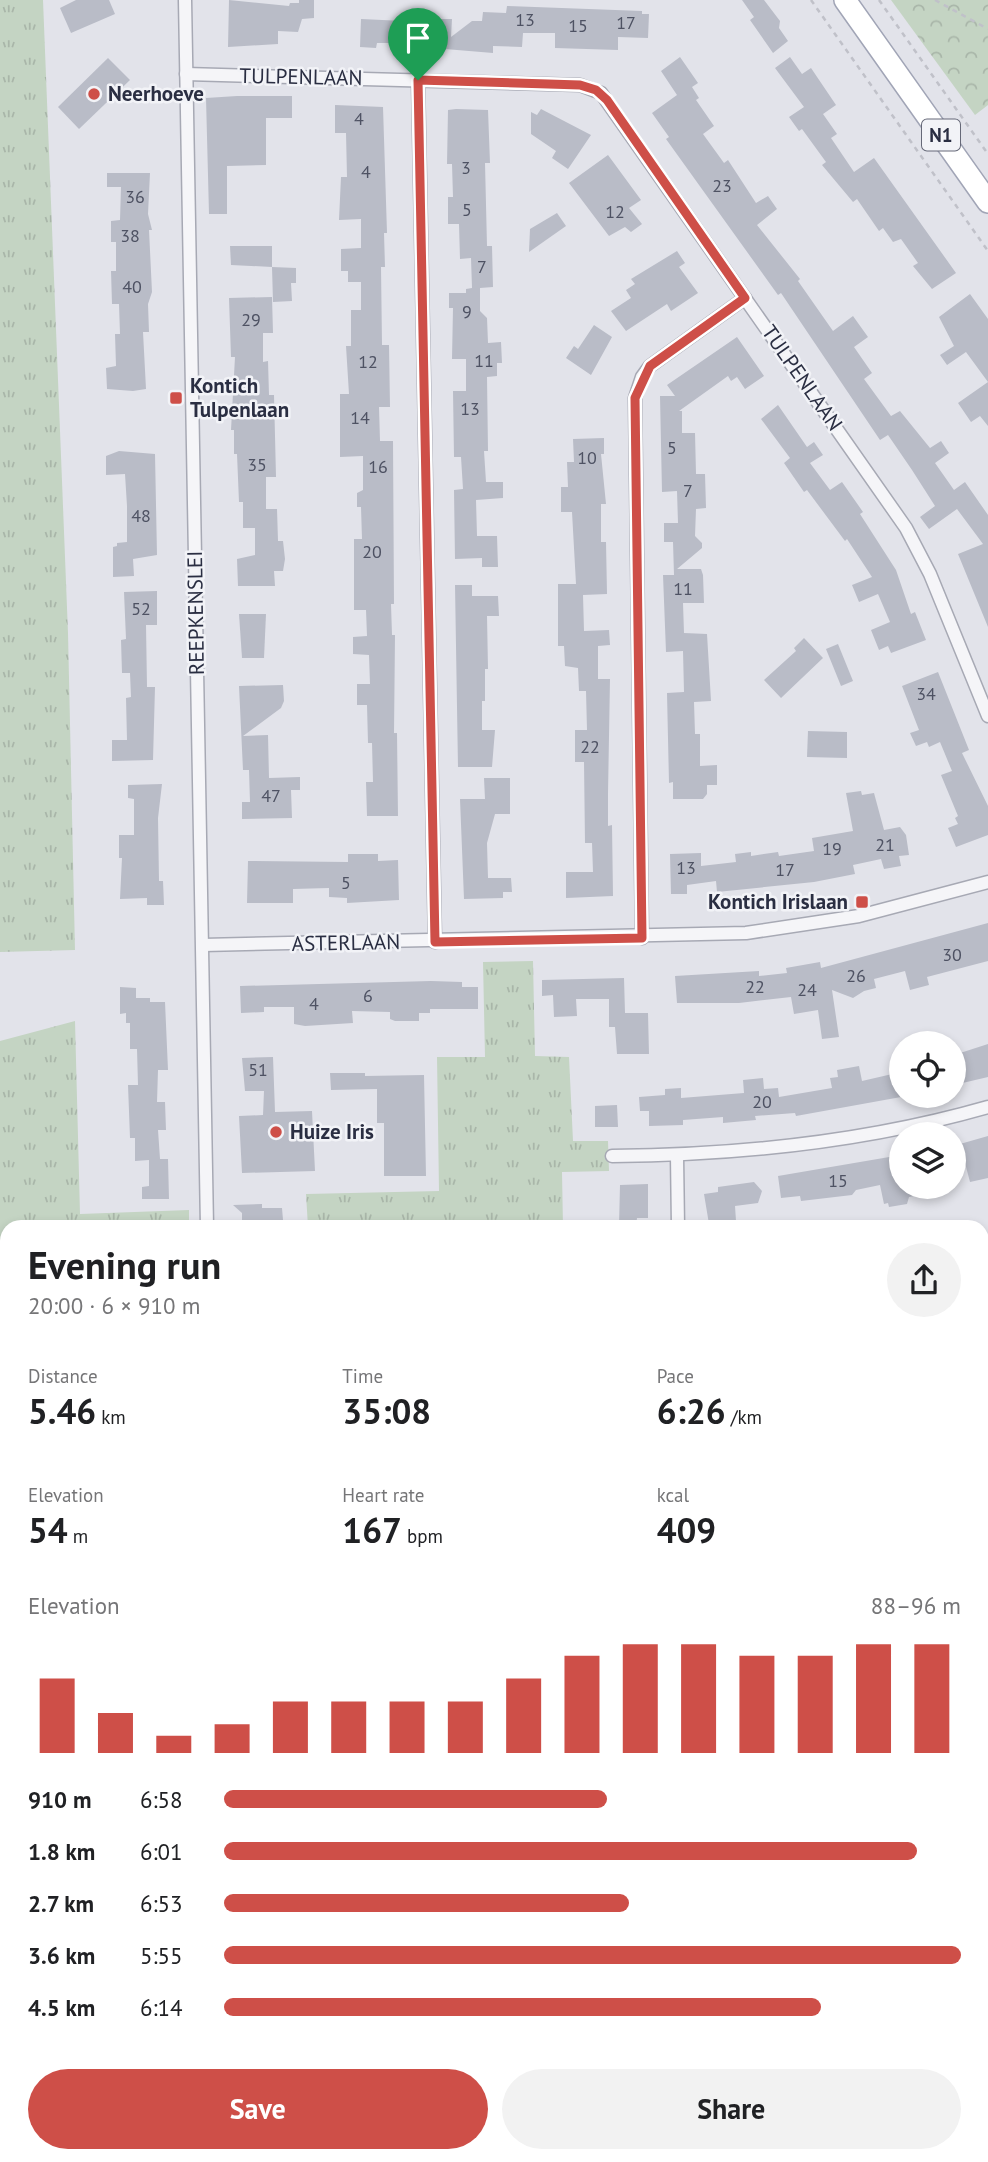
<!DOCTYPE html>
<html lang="en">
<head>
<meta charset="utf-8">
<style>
	:root { --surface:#fff; --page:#f2f2f2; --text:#202124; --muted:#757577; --accent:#ce4f48 }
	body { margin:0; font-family:"PT Sans",sans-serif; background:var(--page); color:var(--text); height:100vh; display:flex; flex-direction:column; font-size:26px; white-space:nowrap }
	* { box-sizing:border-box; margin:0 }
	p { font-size:23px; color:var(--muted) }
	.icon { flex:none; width:38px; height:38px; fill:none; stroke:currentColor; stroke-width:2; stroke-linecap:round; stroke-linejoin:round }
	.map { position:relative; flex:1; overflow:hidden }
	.details { position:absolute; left:0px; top:1220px; width:989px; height:943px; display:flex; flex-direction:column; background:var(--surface); border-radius:21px 21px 0 0; box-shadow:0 4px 10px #0003 }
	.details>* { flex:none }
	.controls { position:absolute; left:889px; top:1031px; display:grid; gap:14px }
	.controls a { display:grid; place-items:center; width:77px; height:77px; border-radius:50%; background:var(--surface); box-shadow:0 4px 10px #0003; font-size:35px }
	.pin { position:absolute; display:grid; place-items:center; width:60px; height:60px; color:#fff; margin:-72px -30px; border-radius:50% 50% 50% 0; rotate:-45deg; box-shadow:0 0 7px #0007 }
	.pin .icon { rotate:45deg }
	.round { display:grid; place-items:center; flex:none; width:74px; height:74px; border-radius:37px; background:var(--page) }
	.overview { display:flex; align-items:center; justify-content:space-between; height:119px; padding:0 28px }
	h1 { font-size:38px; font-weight:700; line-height:52px }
	.metrics { display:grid; grid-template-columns:repeat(3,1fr); gap:10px; height:119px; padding:7px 28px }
	.metrics div { display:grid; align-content:center }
	.metrics b { font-size:35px; font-weight:700 }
	.metrics small { font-size:19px; font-weight:400 }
	.metrics p { font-size:19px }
	.chart { height:196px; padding:14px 28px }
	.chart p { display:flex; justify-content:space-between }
	.chart svg { width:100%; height:126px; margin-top:7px; stroke:var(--accent); stroke-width:6 }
	.primary-button { display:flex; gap:14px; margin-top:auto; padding:14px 28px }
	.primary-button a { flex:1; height:80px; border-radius:42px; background:var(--accent); color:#fff; font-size:28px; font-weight:700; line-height:80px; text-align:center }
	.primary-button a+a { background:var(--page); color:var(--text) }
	ul { padding:0 28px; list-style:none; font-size:23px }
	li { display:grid; grid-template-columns:112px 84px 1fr; align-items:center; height:52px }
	li i { height:18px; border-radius:9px; background:var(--accent) }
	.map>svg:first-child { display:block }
	.grass { fill:url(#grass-tufts) }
	.forest { fill:url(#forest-crowns) }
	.building { fill:#b9bcc7 }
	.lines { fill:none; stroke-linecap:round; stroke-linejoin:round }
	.street-casing { stroke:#a7a9b4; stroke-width:15 }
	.primary-casing { stroke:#a1a5b6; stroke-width:24 }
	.path { stroke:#c0c1c9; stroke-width:2.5; stroke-dasharray:5 5; stroke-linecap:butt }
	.street { stroke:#f5f5f8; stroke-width:12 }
	.primary { stroke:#fff; stroke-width:21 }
	.route-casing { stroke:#fff; stroke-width:14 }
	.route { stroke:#ce4f48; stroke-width:9 }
	.poi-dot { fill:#ce4f48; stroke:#f2f3f7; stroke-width:2.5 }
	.labels { text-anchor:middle; stroke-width:5; stroke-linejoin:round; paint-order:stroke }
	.number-label { font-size:18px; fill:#4e5263 }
	.shield { fill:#f2f3f7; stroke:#666978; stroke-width:2 }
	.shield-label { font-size:19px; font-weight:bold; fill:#2a2e42 }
	.street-label { font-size:21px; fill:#2a2e42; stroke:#f2f3f7 }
	.poi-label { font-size:21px; font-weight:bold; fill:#2a2e42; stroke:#f2f3f7; text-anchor:start }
</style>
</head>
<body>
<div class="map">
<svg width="988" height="2162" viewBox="0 0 988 2162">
	<defs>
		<pattern id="grass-tufts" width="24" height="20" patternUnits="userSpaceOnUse" patternTransform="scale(1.75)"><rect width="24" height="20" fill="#c4d4c3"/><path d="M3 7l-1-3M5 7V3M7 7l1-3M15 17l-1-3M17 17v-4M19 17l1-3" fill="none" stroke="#a9b6a9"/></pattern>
		<pattern id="forest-crowns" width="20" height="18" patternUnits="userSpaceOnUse" patternTransform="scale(1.75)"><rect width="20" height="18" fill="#c4d4c3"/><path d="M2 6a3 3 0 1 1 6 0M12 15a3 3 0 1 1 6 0" fill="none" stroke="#a9b6a9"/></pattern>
	</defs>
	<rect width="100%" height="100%" fill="#e2e3ea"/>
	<g class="grass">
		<polygon points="0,0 43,0 68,633 75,950 0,952"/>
		<polygon points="533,961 535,1056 569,1057 573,1141 608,1141 609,1171 562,1172 563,1227 308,1227 306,1194 439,1191 437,1057 485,1057 483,962"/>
		<polygon points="75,1021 80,1214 189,1210 189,1227 7,1227 7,1708 0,1706 0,1041"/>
		<polygon points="982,1747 988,1748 988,1823 982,1853"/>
		<polygon points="0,1765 7,1768 7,2156 206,2156 206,2162 0,2162"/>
		<polygon points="253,2156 919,2156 918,2162 253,2162"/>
	</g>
	<polygon class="forest" points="891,0 988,0 988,105 975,115"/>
	<g class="building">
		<polygon points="76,0 109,0 115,14 71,33 60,8"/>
		<polygon points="229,0 289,6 290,3 299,3 299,0 314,0 314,18 302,19 298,32 278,31 278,44 228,47"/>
		<polygon points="742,0 764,0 780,21 779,28 788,41 773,53 750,20 754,17"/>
		<polygon points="507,6 642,11 642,14 649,14 648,38 618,37 618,50 555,48 555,33 523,33 522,47 493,46 493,53 433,48 433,43 377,43 376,48 360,47 361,19 425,22 425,19 452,19 451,37 472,21 482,21 483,12 506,13"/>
		<polygon points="680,57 698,83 692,87 699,98 696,100 714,126 703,134 724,163 728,160 756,203 768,196 777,209 757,225 800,279 798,281 833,331 853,316 868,337 854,347 872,373 864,379 891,416 900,411 930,448 941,441 949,453 935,463 954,490 965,482 988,515 988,627 958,554 983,544 957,509 929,529 920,517 935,506 912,470 888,435 880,440 781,293 778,295 666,139 669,137 652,113 677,95 661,71"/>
		<polygon points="790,57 802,74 811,68 836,105 823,114 837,134 831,138 854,172 874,158 956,273 932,289 913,266 918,263 901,239 893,242 883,228 879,231 857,199 853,202 822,165 826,162 802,129 799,131 789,117 804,107 775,68"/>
		<polygon points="108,58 130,80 79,129 58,107"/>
		<polygon points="237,96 292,96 292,118 266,118 266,165 227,166 227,214 209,214 206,98"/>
		<polygon points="335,105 383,107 387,233 384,233 385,267 381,267 382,345 389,345 390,407 379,407 380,441 393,441 394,604 391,604 392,635 395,635 394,733 397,733 398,816 367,816 366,782 373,782 372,743 368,743 367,705 357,705 357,684 370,684 369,655 353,654 353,637 367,636 366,610 354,610 354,539 362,539 361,507 357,507 357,493 363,490 363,456 340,457 340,394 349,394 346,346 351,346 351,310 361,310 361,282 348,282 348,271 341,271 341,249 361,248 361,219 339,220 341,177 347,177 346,133 335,133"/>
		<polygon points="456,109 488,110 490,163 485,163 487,246 492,246 493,287 480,288 480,311 487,318 488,343 501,342 502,363 497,363 497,376 487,377 488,451 484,451 486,482 503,482 503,498 476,500 477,536 497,536 498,567 482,567 482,558 455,559 454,490 463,489 461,457 454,457 453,391 466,391 466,359 452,359 453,308 449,308 449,293 466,293 466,289 472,288 471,258 460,259 459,224 448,224 448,197 453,197 452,164 447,164 448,110"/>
		<polygon points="541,109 591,135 568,169 552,158 556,151 531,134 531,112 537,115"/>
		<polygon points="608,155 641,200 629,208 642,224 631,232 625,227 609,236 569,183"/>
		<polygon points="107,173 150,173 148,214 152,230 149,230 152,292 148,304 149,332 143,332 146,389 133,391 107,389 106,368 116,366 115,334 120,334 119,304 112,304 111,271 116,271 116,242 111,242 111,221 120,220 121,187 107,187"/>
		<polygon points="557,213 566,226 529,252 530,229"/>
		<polygon points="230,246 272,246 272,267 231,265"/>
		<polygon points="677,251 685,263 679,267 698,293 671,311 667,304 626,331 611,311 631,298 626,290 635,284 631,279"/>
		<polygon points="272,267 296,268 296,283 291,283 292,301 273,302"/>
		<polygon points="970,294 988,319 988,426 980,416 971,422 958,403 988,382 966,352 947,365 940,355 954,346 939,317"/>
		<polygon points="272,297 273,333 263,333 263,362 268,361 269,395 274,395 276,477 266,477 266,509 277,509 278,541 283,541 285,559 283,571 274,571 275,586 238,586 237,559 255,555 255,528 243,528 243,502 239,502 237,454 234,454 234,430 231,430 235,357 231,357 229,298"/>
		<polygon points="594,325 612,337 591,375 566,358 574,346 578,349"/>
		<polygon points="737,337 764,376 745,389 737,377 731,381 728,376 679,411 682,411 682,433 695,433 696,474 705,474 706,508 696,509 695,536 702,543 702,548 677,569 701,569 703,575 704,603 683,603 684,633 707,634 711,701 694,702 695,734 700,734 700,766 717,765 717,785 707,785 707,794 703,799 673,799 673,782 669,783 667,693 684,692 683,651 666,652 663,575 674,575 673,542 664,542 664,523 678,523 677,491 662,492 660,396 675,396 667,385"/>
		<polygon points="778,405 807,447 814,442 823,455 810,463 830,490 842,482 863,512 860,514 896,570 911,614 915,612 926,640 891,653 888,646 879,650 871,630 890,622 878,594 859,602 852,585 872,577 847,539 845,541 807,490 804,492 784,463 790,458 761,419"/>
		<polygon points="604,438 604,454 601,454 606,504 601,504 601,542 606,542 607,594 583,595 584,631 609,630 610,645 598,646 598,679 610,679 608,794 608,826 612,825 613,896 566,898 566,872 593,872 592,843 585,843 584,762 575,762 575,730 587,730 586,691 579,691 578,668 565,666 564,646 558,646 558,584 576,584 572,512 561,512 561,487 568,487 567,462 574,462 573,439"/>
		<polygon points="119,451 155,454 157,555 133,559 134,576 113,577 113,547 117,546 117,543 127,542 127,506 125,474 106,475 106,456"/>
		<polygon points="455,585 472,585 472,596 498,596 499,616 487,616 488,669 485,669 485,701 482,701 482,730 495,730 492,767 458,767"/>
		<polygon points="157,591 157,625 146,625 147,687 155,687 153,760 112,761 112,740 127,740 126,698 131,697 130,673 122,673 121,640 126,639 124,592"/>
		<polygon points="239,614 266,614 264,658 242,658"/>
		<polygon points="804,638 823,658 781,698 764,680 796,651 794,648"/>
		<polygon points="838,644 853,681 841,686 826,649"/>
		<polygon points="938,672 969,750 962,753 988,806 988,835 956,847 948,828 958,824 955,818 958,816 941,775 952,771 940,742 929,747 927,742 916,746 910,733 919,730 902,686"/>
		<polygon points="283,685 284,701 281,708 243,736 268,735 269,778 300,777 300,790 291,790 292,818 242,819 242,802 250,802 249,770 243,770 239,686"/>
		<polygon points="808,731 847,732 847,758 807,757"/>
		<polygon points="484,778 510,778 510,814 495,814 487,843 488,878 511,878 512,892 503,892 503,898 464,899 460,799 485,799"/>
		<polygon points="162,784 158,818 159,881 163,881 164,905 147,905 147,898 120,899 122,858 119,858 119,835 134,835 134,799 128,798 128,785"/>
		<polygon points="861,791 862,795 874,793 884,830 900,827 906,835 909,855 899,856 901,866 884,869 881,859 853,865 855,874 814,882 717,892 716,881 687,885 687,894 671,894 670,854 701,853 701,866 736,862 735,854 751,852 751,856 778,852 779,856 814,851 812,838 853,831 846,793"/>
		<polygon points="348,854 378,854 378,861 398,860 399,900 347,903 347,898 329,897 329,888 293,889 293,903 247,903 248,861 348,862"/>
		<polygon points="988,923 988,961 927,977 929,985 910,990 905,971 874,979 876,988 864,991 853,998 832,990 839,1037 822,1039 818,1010 794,1014 791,997 739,1003 677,1003 675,976 759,971 759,976 787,973 786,968 820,962 821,968"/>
		<polygon points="624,978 625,1013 648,1013 649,1054 617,1054 615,1027 609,1027 609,999 576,999 577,1016 554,1017 553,995 542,996 542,980"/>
		<polygon points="431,981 462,982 462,987 478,987 478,1009 430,1009 430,1013 419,1013 419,1021 395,1021 390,1019 390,1012 352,1011 353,1023 305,1026 294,1024 294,1007 264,1007 264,1012 241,1013 240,986"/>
		<polygon points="120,987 136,988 136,998 150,998 150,1002 165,1002 168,1070 158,1070 157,1102 165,1102 166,1130 158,1130 160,1159 168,1159 169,1199 142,1199 142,1187 149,1186 149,1160 135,1161 135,1138 130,1138 128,1085 138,1085 137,1049 130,1049 130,1023 126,1023 126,1013 120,1014"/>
		<polygon points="988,1044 988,1077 954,1085 954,1055"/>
		<polygon points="273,1057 275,1112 312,1111 315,1171 242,1173 239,1116 263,1115 264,1091 245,1091 242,1058"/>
		<polygon points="859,1066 862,1081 901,1072 901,1097 796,1116 795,1113 755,1116 756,1120 723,1123 723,1117 683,1120 683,1125 649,1126 649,1111 640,1111 639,1097 665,1095 665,1089 681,1088 681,1098 744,1093 743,1080 763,1078 764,1089 778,1088 779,1097 832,1088 830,1078 838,1077 837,1070"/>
		<polygon points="330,1073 365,1073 365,1076 424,1075 426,1176 384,1176 384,1123 377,1123 377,1089 331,1090"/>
		<polygon points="617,1105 618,1127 595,1127 595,1106"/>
		<polygon points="988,1136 988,1178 970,1182 960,1144"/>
		<polygon points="901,1155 901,1186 933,1186 933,1192 909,1197 907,1204 889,1207 888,1203 884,1204 880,1185 856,1190 852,1195 801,1201 800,1196 781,1198 778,1176"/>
		<polygon points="754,1182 762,1191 758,1203 735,1206 736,1221 709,1224 704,1194 718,1192 718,1187"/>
		<polygon points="648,1184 648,1218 637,1218 636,1227 619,1227 620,1185"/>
		<polygon points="262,1204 262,1208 282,1208 283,1220 265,1221 266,1227 242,1227 242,1213 233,1205"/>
	</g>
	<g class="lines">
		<defs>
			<g id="street">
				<polyline points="185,0 207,1227"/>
				<polyline points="186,74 580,85 601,93 906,528 930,574 988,716"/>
				<polyline points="418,80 435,942"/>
				<polyline points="642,938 635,398 642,377 650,366 745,298"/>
				<polyline points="203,945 746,933 859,916 988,882"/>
				<path d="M612 1156C739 1155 866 1142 988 1107"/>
				<polyline points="677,1156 678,1227"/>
				<polyline points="982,1338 988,1338"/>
				<polyline points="982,1915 988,1883"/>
				<polyline points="231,2156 231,2162"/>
				<polyline points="931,2162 932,2156"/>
			</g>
			<polyline id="primary" points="845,0 988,202"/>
		</defs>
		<use href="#street" class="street-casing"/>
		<use href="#primary" class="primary-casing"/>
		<g class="path">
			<polyline points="811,0 988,251"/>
			<polyline points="879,0 988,154"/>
			<polyline points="935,0 988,29"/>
			<polyline points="0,1756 7,1759"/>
		</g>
		<use href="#street" class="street"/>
		<use href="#primary" class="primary"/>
	</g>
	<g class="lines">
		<defs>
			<polygon id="route" points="418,80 580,85 596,90 607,100 745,298 650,366 635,398 642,938 435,942"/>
		</defs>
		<use href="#route" class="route-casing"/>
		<use href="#route" class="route"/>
	</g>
	<g class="poi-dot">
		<circle cx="94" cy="94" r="7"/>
		<rect x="169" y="391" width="14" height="14" rx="3.5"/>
		<rect x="855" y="895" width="14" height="14" rx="3.5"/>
		<circle cx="276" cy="1132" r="7"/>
	</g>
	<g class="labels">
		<g class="number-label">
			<text x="525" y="26">13</text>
			<text x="626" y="29">17</text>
			<text x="578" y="32">15</text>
			<text x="359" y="125">4</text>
			<text x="466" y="174">3</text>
			<text x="366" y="178">4</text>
			<text x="722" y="192">23</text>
			<text x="135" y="203">36</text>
			<text x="467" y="216">5</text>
			<text x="615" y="218">12</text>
			<text x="130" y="242">38</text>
			<text x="482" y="273">7</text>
			<text x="132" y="293">40</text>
			<text x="467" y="318">9</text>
			<text x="251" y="326">29</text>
			<text x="484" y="367">11</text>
			<text x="368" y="368">12</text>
			<text x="470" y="415">13</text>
			<text x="360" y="424">14</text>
			<text x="672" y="454">5</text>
			<text x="587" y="464">10</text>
			<text x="257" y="471">35</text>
			<text x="378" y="473">16</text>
			<text x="688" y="497">7</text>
			<text x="141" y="522">48</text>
			<text x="372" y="558">20</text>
			<text x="683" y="595">11</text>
			<text x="141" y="615">52</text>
			<text x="926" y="700">34</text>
			<text x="590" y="753">22</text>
			<text x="271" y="802">47</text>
			<text x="885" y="851">21</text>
			<text x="832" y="855">19</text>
			<text x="686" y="874">13</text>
			<text x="785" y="876">17</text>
			<text x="346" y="889">5</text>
			<text x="952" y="961">30</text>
			<text x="856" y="982">26</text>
			<text x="755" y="993">22</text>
			<text x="807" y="996">24</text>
			<text x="368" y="1002">6</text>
			<text x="314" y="1010">4</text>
			<text x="258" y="1076">51</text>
			<text x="762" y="1108">20</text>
			<text x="838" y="1187">15</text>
		</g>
		<rect class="shield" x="922" y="119.5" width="38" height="31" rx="5"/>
		<g class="shield-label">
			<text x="941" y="142">N1</text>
		</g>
		<g class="street-label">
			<text transform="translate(301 77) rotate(1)" y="7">TULPENLAAN</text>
			<text transform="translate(802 378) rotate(55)" y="7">TULPENLAAN</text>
			<text transform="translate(196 613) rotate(-91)" y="7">REEPKENSLEI</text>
			<text transform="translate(346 943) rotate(-1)" y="7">ASTERLAAN</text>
		</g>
		<g class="poi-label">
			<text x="108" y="101">Neerhoeve</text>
			<text x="190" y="393">Kontich<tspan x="190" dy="24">Tulpenlaan</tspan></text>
			<text x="848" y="909" text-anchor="end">Kontich Irislaan</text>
			<text x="290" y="1139">Huize Iris</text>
		</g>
	</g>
</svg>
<div class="controls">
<a><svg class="icon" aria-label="locate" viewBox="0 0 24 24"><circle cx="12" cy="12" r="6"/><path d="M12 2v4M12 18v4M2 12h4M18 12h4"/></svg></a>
<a><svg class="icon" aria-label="layers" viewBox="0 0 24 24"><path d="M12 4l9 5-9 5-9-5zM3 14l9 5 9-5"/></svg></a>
</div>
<div class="pin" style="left:418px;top:80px;background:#1e9e55"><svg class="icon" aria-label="arrive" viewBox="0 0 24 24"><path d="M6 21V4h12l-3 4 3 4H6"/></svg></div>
<section class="details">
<div class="overview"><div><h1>Evening run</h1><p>20:00 · 6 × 910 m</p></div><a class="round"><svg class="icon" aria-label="share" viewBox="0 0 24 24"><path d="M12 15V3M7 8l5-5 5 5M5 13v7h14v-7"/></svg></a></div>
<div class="metrics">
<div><p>Distance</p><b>5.46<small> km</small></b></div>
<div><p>Time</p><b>35:08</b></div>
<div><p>Pace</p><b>6:26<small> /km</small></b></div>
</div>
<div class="metrics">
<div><p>Elevation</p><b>54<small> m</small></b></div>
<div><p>Heart rate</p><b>167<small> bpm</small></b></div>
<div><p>kcal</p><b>409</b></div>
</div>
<div class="chart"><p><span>Elevation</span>88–96 m</p>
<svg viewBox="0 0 160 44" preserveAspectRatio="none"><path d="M5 44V18M15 44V30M25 44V38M35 44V34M45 44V26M55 44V26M65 44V26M75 44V26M85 44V18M95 44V10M105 44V6M115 44V6M125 44V10M135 44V10M145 44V6M155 44V6"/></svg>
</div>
<ul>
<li><b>910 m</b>6:58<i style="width:52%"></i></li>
<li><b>1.8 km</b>6:01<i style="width:94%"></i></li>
<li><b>2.7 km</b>6:53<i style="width:55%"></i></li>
<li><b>3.6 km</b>5:55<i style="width:100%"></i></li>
<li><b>4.5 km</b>6:14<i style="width:81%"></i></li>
</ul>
<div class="primary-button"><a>Save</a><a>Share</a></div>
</section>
</div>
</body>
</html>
